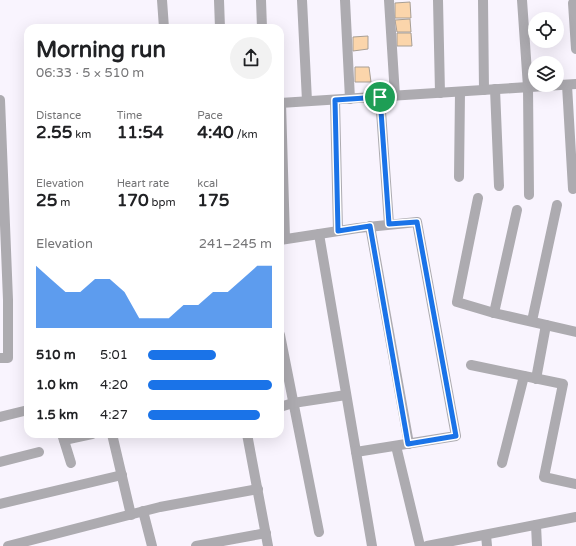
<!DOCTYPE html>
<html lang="en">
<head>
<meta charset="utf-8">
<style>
	:root { --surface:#fff; --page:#f2f2f2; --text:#202124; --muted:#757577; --accent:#1a73e8 }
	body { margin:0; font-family:"Varela Round",sans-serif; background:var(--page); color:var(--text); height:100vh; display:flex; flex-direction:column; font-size:15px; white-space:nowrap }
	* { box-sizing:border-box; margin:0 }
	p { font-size:13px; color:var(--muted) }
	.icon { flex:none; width:22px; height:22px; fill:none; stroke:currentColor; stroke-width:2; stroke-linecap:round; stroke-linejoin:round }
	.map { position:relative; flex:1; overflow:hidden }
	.panel { position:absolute; left:24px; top:24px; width:260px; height:414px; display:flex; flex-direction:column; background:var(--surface); border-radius:12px; box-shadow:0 4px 16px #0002 }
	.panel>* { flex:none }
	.fabs { position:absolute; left:528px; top:12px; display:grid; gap:8px }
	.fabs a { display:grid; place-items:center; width:36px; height:36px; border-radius:50%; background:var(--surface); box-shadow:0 4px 16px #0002; font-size:20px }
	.pin { position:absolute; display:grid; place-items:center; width:34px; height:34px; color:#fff; margin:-17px; border:2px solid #fff; border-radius:50%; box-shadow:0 1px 4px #0007 }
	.round { display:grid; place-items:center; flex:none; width:42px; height:42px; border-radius:21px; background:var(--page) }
	.overview { display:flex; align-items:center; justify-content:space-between; height:68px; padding:0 12px }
	h1 { font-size:22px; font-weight:700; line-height:30px }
	.stats { display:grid; grid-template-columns:repeat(3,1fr); gap:6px; height:68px; padding:4px 12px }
	.stats div { display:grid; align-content:center }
	.stats b { font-size:17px; font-weight:700 }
	.stats small { font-size:11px; font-weight:400 }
	.stats p { font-size:11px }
	.chart { height:112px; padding:8px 12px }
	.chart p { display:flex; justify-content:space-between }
	.chart svg { width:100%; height:72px; margin-top:4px; fill:var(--accent); opacity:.7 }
	ul { padding:0 12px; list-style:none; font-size:13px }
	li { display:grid; grid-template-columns:64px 48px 1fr; align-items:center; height:30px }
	li i { height:10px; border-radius:5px; background:var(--accent) }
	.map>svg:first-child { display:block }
	.building { fill:#fbd5ab; stroke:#a89f95 }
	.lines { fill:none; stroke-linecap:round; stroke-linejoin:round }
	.minor { stroke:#adabb0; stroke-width:10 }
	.route-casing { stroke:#fff; stroke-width:8 }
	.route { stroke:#1a73e8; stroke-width:5 }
</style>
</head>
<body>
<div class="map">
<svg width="576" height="546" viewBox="0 0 576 546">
	<rect width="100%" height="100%" fill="#f9f4fe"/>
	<g class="building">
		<polygon points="410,2 411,18 395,18 395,3"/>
		<polygon points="410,19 411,32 397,32 395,20"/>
		<polygon points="397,33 411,33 412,46 397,46"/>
		<polygon points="368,36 368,49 353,51 353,37"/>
		<polygon points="355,67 369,67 371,82 355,82"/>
	</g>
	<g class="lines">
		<g class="minor">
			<polyline points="162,0 164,28"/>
			<polyline points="219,0 220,28"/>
			<polyline points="261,0 262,28"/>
			<polyline points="302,0 307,101"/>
			<polyline points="345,0 350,99"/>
			<polyline points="389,0 395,96"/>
			<polyline points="438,0 440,93"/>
			<polyline points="483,0 484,90"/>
			<polyline points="522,0 528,87 529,195"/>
			<polyline points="573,3 576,49"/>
			<polyline points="567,85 573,189"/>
			<polyline points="495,89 499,186"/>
			<polyline points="380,97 389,224"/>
			<polyline points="0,100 8,300 8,358 0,358"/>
			<polyline points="335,100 338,231"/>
			<polyline points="280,103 576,84"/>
			<polyline points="281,103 285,239"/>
			<polyline points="459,177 460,92"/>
			<polyline points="478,198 457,302 494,313 576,332"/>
			<polyline points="370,226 409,444"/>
			<polyline points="319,234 372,546"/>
			<polyline points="280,240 358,228 417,222 456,436 356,452"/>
			<polyline points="494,313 517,210"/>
			<polyline points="532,321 557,205"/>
			<polyline points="280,335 319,532"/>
			<polyline points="471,365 563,384 544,477 576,484"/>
			<polyline points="536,379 546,325"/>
			<polyline points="280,407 293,403 346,395"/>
			<polyline points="0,417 28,410"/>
			<polyline points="62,434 71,463"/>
			<polyline points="112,434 131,515"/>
			<polyline points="247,434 268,546"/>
			<polyline points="64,440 92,434"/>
			<polyline points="396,446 420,546"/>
			<polyline points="0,462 39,452"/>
			<polyline points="502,463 524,376"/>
			<polyline points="0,504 122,475"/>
			<polyline points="143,511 152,546"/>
			<polyline points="536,525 537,546"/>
			<polyline points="486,535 487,546"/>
			<polyline points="8,546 160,507 258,489"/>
			<polyline points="196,546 266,533"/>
			<polyline points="427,546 576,517"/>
		</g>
	</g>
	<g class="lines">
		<defs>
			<polygon id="route" points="380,97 389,224 417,222 456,436 408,444 370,226 338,231 335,100"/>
		</defs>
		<use href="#route" class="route-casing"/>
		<use href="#route" class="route"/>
	</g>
</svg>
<div class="fabs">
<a><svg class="icon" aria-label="locate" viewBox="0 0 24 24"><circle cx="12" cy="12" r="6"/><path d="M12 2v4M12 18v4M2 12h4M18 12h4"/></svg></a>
<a><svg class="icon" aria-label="layers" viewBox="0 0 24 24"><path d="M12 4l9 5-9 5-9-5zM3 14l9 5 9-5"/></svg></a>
</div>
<div class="pin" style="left:380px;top:97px;background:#1e9e55"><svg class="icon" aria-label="arrive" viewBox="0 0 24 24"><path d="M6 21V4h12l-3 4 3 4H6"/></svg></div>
<section class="panel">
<div class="overview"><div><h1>Morning run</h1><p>06:33 · 5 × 510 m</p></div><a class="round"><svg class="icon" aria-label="share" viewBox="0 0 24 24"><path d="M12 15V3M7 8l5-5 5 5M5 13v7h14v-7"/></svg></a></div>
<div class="stats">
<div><p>Distance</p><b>2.55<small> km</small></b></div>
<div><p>Time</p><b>11:54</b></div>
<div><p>Pace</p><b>4:40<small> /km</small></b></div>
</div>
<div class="stats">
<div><p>Elevation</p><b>25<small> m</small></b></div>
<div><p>Heart rate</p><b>170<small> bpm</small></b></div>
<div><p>kcal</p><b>175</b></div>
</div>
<div class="chart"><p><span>Elevation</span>241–245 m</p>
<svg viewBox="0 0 160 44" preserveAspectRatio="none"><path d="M0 44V6L10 14L20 22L30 22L40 14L50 14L60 22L70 38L80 38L90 38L100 30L110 30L120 22L130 22L140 14L150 6L160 6V44z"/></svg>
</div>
<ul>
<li><b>510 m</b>5:01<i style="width:55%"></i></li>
<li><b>1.0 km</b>4:20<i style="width:100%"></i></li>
<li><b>1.5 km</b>4:27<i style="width:90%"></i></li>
</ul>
</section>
</div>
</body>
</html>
